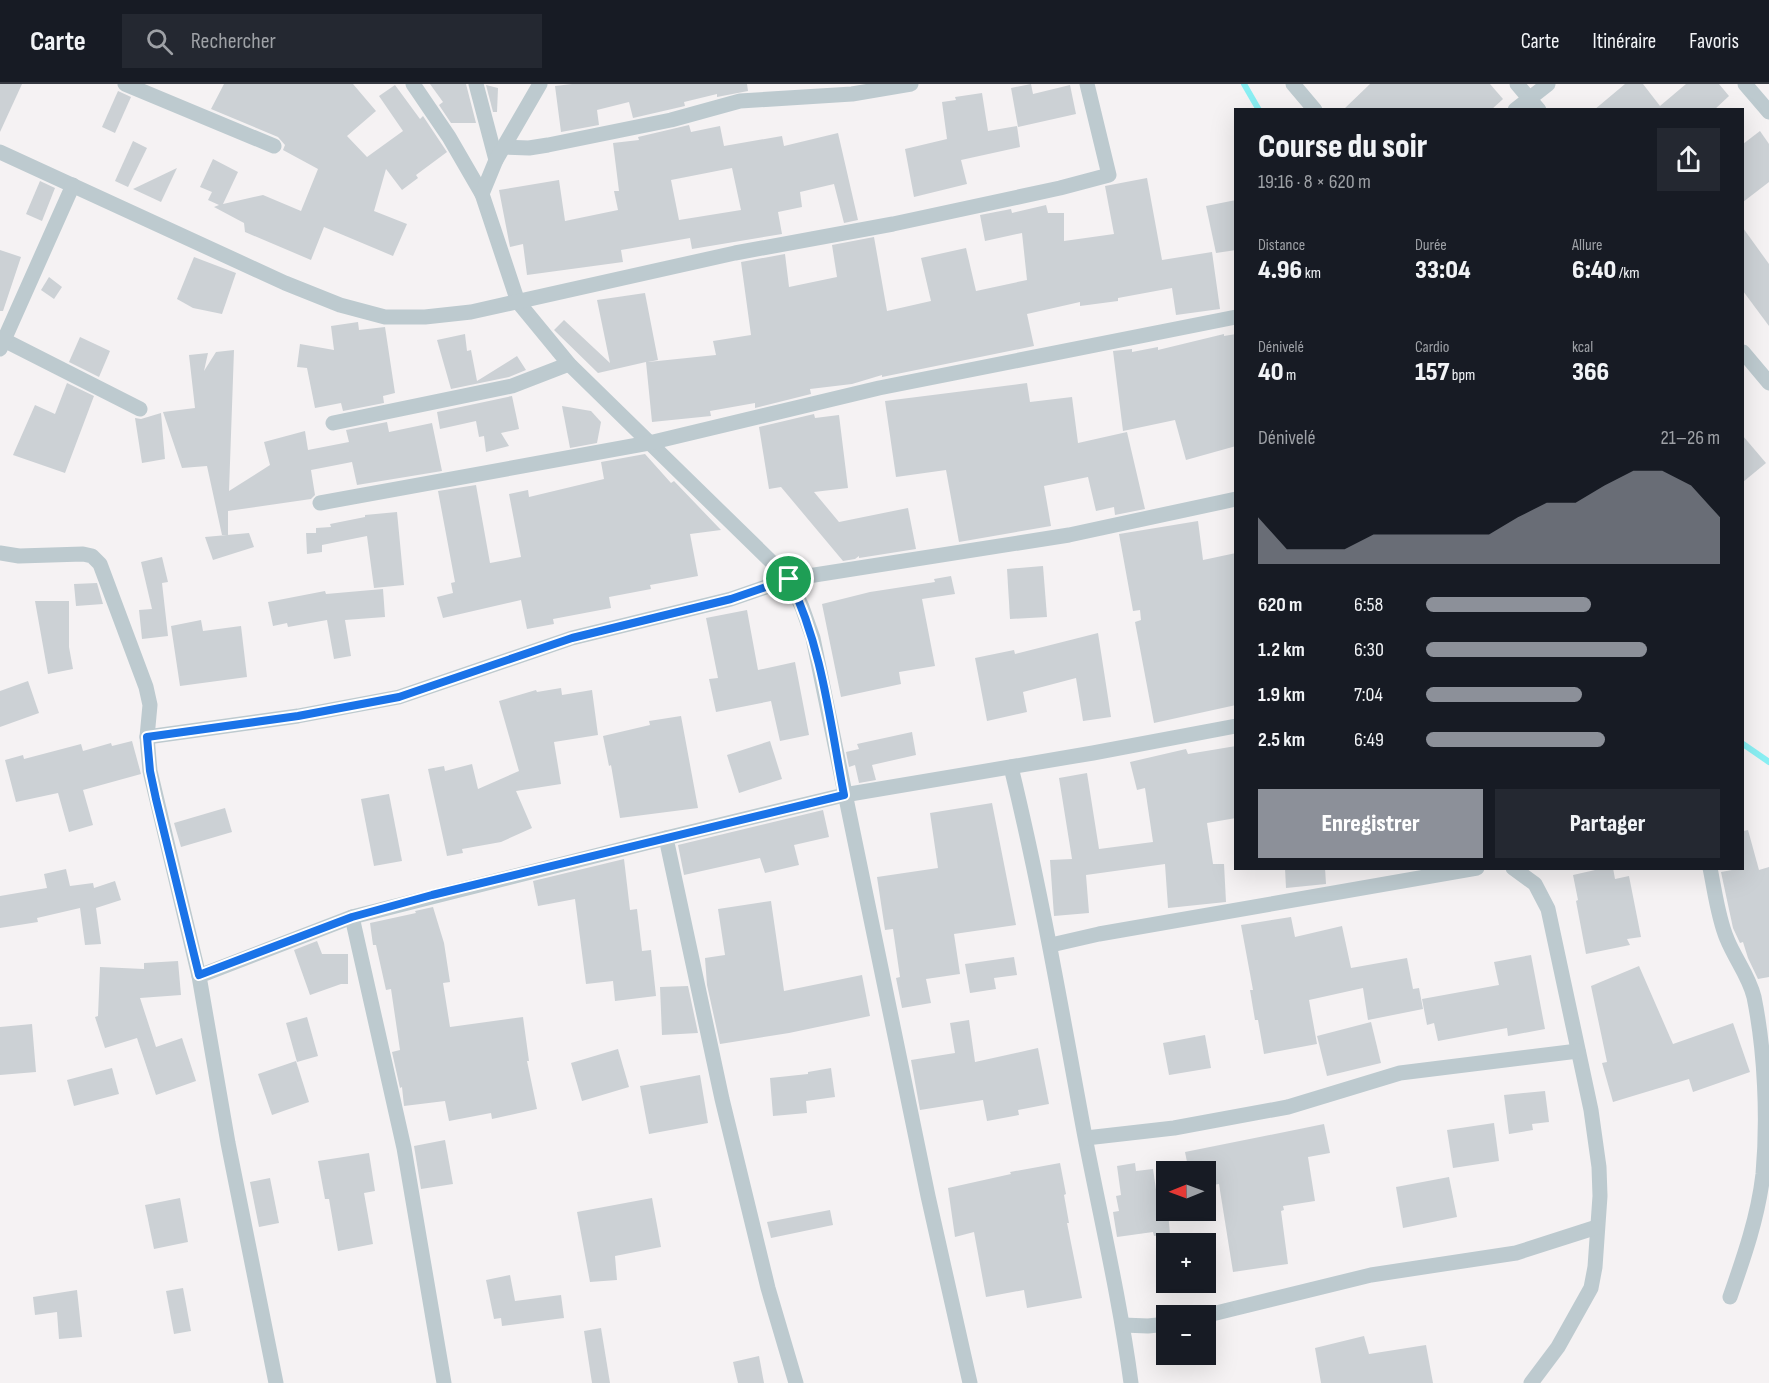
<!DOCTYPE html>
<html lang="fr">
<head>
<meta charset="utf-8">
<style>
	:root { --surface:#171b24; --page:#242831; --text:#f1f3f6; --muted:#9ea1a6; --line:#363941; --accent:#8c9099 }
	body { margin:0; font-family:"Sofia Sans Condensed",sans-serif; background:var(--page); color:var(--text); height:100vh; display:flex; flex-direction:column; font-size:22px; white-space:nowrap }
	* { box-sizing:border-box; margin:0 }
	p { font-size:20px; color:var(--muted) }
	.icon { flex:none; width:33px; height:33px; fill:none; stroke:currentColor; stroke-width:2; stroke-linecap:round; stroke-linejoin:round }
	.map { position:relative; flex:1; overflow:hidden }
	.sheet { position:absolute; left:1234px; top:24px; width:510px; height:762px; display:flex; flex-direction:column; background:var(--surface); border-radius:0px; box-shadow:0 6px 24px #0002 }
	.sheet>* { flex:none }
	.needle { width:39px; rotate:269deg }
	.tools { position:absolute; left:1156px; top:1077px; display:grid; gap:12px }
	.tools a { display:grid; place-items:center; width:60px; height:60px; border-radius:0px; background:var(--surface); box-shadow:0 6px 24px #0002; font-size:30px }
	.pin { position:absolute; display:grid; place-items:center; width:51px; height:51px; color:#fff; margin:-26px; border:3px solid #fff; border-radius:50%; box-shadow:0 2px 6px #0007 }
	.round { display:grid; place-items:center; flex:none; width:63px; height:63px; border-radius:0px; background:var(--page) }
	.headline { display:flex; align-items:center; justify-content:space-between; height:102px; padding:0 24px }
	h1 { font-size:33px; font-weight:800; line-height:45px }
	.figures { display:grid; grid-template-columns:repeat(3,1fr); gap:9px; height:102px; padding:6px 24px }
	.figures div { display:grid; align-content:center }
	.figures b { font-size:26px; font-weight:800 }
	.figures small { font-size:16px; font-weight:400 }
	.figures p { font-size:16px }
	.chart { height:168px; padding:12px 24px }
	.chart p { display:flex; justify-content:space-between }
	.chart svg { width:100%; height:108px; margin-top:6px; fill:var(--accent); opacity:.7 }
	.cta { display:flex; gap:12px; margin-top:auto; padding:12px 24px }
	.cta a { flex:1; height:69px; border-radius:0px; background:var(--accent); color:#fff; font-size:24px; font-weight:800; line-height:69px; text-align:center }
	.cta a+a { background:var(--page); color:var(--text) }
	ul { padding:0 24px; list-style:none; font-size:20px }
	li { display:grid; grid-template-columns:96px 72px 1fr; align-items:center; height:45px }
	li i { height:15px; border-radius:8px; background:var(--accent) }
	header { display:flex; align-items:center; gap:36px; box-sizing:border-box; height:84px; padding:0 30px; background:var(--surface); border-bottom:2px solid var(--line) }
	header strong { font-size:28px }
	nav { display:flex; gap:33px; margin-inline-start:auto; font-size:21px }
	.search { width:420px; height:54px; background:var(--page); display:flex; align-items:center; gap:15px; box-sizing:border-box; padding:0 21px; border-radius:0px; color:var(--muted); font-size:22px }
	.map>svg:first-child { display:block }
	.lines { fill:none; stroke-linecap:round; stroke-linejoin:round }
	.stream { stroke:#8aeff3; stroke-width:6 }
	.building { fill:#ccd1d5; fill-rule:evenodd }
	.minor { stroke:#bdcacf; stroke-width:15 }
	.route-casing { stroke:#fff; stroke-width:12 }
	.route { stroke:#1a73e8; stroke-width:8 }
</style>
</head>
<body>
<header>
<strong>Carte</strong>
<div class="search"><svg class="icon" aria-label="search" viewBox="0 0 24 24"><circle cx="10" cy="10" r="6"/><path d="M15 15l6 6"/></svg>Rechercher</div>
<nav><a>Carte</a><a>Itinéraire</a><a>Favoris</a></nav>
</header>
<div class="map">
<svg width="1769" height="1299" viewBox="0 0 1769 1299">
	<rect width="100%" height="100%" fill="#f5f2f3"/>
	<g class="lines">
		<g class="stream">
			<polyline points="1244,0 1259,26"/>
			<polyline points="1743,660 1769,678"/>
		</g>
	</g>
	<g class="building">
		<polygon points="0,0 22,0 0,48"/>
		<polygon points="224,0 353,0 376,27 347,52 367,73 403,47 379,12 395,1 420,35 423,32 447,68 416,91 418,94 402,106 386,85 374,127 407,140 393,172 324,143 311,176 245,148 244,139 214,123 219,121 208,116 212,108 200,103 213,75 238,88 223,120 263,111 301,127 318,85 283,66 285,61 278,53 211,25"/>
		<polygon points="430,0 466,0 476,39 451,39 439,21 443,18"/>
		<polygon points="572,0 747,0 748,7 717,13 717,10 684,18 685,22 633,34 629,18 597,26 599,41 561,48 555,2"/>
		<polygon points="1031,0 1033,10 1070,1 1076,30 1018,43 1011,4"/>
		<polygon points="1370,0 1490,0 1503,15 1491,26 1343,26"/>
		<polygon points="1625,0 1643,0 1660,22 1686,0 1719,0 1729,12 1714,26 1594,26"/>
		<polygon points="486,1 498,4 497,28 493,28"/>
		<polygon points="118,7 131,13 115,49 102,43"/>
		<polygon points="982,9 988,47 1017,42 1020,63 961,76 967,100 914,113 905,65 947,55 942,18 956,16 955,13"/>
		<path d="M689 41 691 48 720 42 724 62 782 52 784 62 838 49 858 136 844 139 834 100 800 108 802 123 778 128 782 150 692 165 690 154 621 166 623 178 527 191 523 160 510 163 499 106 559 96 565 137 618 126 614 107H619L613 59 639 56 638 53ZM732 84 741 126 679 136 671 96Z"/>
		<polygon points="1760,47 1769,60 1769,98 1743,118 1743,60"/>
		<polygon points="133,57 147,64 128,103 115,97"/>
		<polygon points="177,84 161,118 133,105"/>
		<polygon points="1147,94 1162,176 1212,168 1220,225 1176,231 1172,204 1118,214 1118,217 1080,222 1080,218 1027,230 1034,262 882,293 882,291 852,300 810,305 811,310 755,324 755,319 710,327 711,332 652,338 646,278 598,289 554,246 564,236 610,279 597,216 645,209 658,276 648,278 716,271 713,257 751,251 741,178 785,170 789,203 837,193 832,161 874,153 887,227 931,217 921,174 966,164 976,207 1027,196 1022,149 985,157 980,131 1011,125 1012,129 1046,121 1048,129 1064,129 1064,157 1114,150 1105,102"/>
		<polygon points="40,97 55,104 42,137 26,130"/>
		<polygon points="1236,116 1236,166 1216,169 1206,122"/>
		<polygon points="1743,144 1769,180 1769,242 1743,207"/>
		<polygon points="0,166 21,173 3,227 0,227"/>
		<polygon points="194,173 236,189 222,230 193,224 177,215"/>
		<polygon points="49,193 62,203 54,215 41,206"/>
		<polygon points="358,238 359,246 385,243 395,309 383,312 384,319 343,327 341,319 315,324 307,284 297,283 300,260 334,266 331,242"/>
		<polygon points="465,250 467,267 471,266 477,297 517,272 526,286 509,293 451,305 437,256"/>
		<polygon points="1224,250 1224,252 1236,250 1236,362 1186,376 1175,336 1123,347 1113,267 1132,265 1132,268 1158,263 1158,266"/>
		<polygon points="80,253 110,267 99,293 69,278"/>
		<polygon points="234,266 229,407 270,381 264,358 305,347 308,366 349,358 346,346 387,338 389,348 432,339 442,387 357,401 352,378 311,386 315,411 311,415 228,427 228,451 222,451 207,382 182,384 163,328 195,324 189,271 208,269 204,287 216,268"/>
		<polygon points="67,299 94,312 65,389 13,371 35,321 55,330"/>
		<polygon points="1027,299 1030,318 1072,313 1078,359 1127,348 1145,425 1115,431 1114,423 1096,427 1088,393 1044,402 1051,442 959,458 946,386 896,393 885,317"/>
		<polygon points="512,312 519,345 501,349 509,362 486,368 484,352 479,353 476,337 440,345 437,328"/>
		<polygon points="562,322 591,327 601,338 597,359 570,364"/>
		<polygon points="161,329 165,375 142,379 135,334 141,335"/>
		<polygon points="814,330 815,334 839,331 848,404 814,408 839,438 908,424 916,465 859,474 859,472 855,475 843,477 781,403 769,405 759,343"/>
		<polygon points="1743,352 1766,379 1743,398"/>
		<polygon points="645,370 671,399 674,397 721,446 690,450 698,492 650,501 651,505 609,513 611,524 553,535 554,540 527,545 521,516 443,534 437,513 453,509 451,499 455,498 438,407 476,401 490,479 521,473 509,410 528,406 529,413 604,395 601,378"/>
		<polygon points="397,428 404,501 374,504 367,452 322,461 322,468 307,470 306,449 316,449 316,444 331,443 330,440 365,433 365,431"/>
		<polygon points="1198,437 1203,476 1236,469 1236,621 1154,639 1135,538 1141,536 1140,526 1133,527 1119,450"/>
		<polygon points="249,449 254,463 213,476 205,453"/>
		<polygon points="162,473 168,498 162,499 168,552 142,555 139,526 152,525 141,478"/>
		<polygon points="1043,482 1047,533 1010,535 1007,485"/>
		<polygon points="951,492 955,510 922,515 935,582 899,588 901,600 841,613 822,520 870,508 935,498 934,495"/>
		<polygon points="97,499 103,520 76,522 74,500"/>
		<polygon points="383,505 385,533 345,536 351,572 334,575 327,536 288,543 287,539 273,542 268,518 325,507 326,510"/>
		<polygon points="35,517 69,517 69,563 73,585 48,590"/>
		<polygon points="747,526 758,586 795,578 809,651 780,657 771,617 716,628 709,595 718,594 706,534"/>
		<polygon points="201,536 203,547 241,542 247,593 180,602 171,542"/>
		<polygon points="1098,549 1111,633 1083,637 1076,594 1023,608 1027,628 987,637 975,574 1014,566 1015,570"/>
		<polygon points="28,597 39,629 0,643 0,607"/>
		<polygon points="561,604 562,611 592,606 598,651 554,658 561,700 516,707 532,744 501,758 462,765 463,769 447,772 428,685 444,682 445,687 472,680 478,705 519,687 499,617 536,606 537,608"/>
		<polygon points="681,632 698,724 620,734 611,681 609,682 603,652 650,641 649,637"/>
		<polygon points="912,648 916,671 872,681 876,696 859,699 855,681 849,683 846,668 859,665 857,660"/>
		<polygon points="132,657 141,690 83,706 93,741 69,748 58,709 16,718 5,676 23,671 24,675 81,660 83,667 111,659 112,662"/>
		<polygon points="770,657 782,695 739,709 727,671"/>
		<polygon points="1236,662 1236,734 1207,739 1213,780 1224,780 1226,818 1168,824 1165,780 1086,791 1089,829 1054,832 1050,776 1072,775 1059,694 1087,689 1099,765 1153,758 1145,704 1137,706 1130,678 1186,665 1188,670"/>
		<polygon points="389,710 402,777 374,782 361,715"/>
		<polygon points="992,719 1016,841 954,850 960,890 926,895 931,919 902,924 896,894 900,893 893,845 885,846 877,793 938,784 930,729"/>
		<polygon points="225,724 232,748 181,763 174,739"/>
		<polygon points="823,726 829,753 794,761 799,781 765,789 760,774 684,791 678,761"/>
		<polygon points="1748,746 1759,786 1769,783 1769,893 1758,895 1748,874 1743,858 1740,859 1733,844 1721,788 1743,784 1743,747"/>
		<polygon points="624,775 630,826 637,825 642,867 651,866 656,912 615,917 613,897 586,900 575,815 538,822 533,797"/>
		<polygon points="1285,784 1325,784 1326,800 1286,804"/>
		<polygon points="1604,784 1613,784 1615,795 1629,792 1641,853 1627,855 1630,861 1586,870 1576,817 1578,816 1573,791"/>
		<polygon points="66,785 70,802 93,799 94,804 115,797 121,816 96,824 101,860 85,861 80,824 37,834 38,838 0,844 0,812 47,804 44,790"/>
		<polygon points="771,817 784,907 862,891 870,932 789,949 720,960 707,901 705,874 725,871 718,825"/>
		<polygon points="433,823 444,859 450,898 443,899 450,943 523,933 529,977 527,977 537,1025 492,1035 491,1029 449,1037 445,1017 404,1022 402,1003 400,1004 392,968 400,966 391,905 386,906 376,861 373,861 370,839 416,829 415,827"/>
		<polygon points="1291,833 1295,853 1342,842 1351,884 1407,874 1413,905 1419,904 1423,925 1368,936 1363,904 1309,916 1317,960 1264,970 1258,936 1255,936 1250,906 1253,906 1241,841"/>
		<polygon points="317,857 322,870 348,870 348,900 341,900 310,911 294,866"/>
		<polygon points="1531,871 1545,945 1508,952 1507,944 1438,957 1434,939 1427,941 1422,915 1499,901 1494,878"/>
		<polygon points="1014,873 1017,891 994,894 996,905 970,909 965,880"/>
		<polygon points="178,877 181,911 140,914 156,963 182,954 196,997 156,1011 137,954 105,964 95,933 98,932 100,883 144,885 144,879"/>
		<polygon points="1639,882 1673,960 1733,939 1750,988 1693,1008 1689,995 1613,1018 1602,979 1607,978 1591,902"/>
		<polygon points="688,902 698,949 662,951 660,903"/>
		<polygon points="307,933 318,972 297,978 286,939"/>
		<polygon points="969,936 975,978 1038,964 1049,1020 1018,1026 1019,1031 987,1037 983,1016 920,1026 911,976 955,969 950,939"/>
		<polygon points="1371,938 1381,979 1327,992 1317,952"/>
		<polygon points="32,940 36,988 0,991 0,943"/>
		<polygon points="1205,951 1211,984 1169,991 1163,959"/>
		<polygon points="618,965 629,1003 582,1017 571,979"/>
		<polygon points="296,977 309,1018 272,1031 258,990"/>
		<polygon points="112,984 119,1010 74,1022 67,996"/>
		<polygon points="831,984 835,1013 806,1017 807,1029 773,1032 770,994 808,990 808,988"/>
		<polygon points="700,991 708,1039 649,1050 640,1002"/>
		<polygon points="1545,1007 1549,1038 1532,1040 1533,1046 1509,1050 1504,1011"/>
		<polygon points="1494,1039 1499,1077 1453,1084 1447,1046"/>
		<polygon points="1324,1040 1330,1069 1308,1073 1315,1117 1283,1122 1284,1126 1281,1127 1288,1180 1233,1188 1219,1100 1206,1102 1206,1088 1189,1088 1185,1068"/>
		<polygon points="445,1056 453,1100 421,1105 414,1062"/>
		<polygon points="369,1069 375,1107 364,1109 373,1160 338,1167 329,1115 325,1115 318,1077"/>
		<polygon points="1060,1079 1066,1110 1064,1111 1069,1139 1067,1139 1082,1214 1027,1224 1024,1206 986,1213 974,1148 955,1153 948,1104 1011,1090 1010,1088"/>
		<polygon points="1135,1079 1136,1087 1153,1085 1158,1119 1167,1117 1170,1150 1154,1152 1153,1148 1117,1153 1113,1128 1119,1127 1116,1112 1121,1111 1117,1082"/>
		<polygon points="1449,1093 1457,1133 1403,1144 1396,1103"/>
		<polygon points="270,1094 279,1139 259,1143 250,1098"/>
		<polygon points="180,1114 188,1158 154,1165 145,1121"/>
		<polygon points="652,1114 661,1163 615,1172 617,1196 590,1198 577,1128"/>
		<polygon points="830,1126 833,1141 771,1154 767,1138"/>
		<polygon points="510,1191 515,1217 561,1211 564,1234 502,1242 501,1234 494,1235 486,1196"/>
		<polygon points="183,1204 191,1247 174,1250 166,1207"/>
		<polygon points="77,1206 82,1253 59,1255 57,1228 35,1231 33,1213"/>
		<polygon points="601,1244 610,1299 592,1299 584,1247"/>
		<polygon points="1364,1252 1369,1270 1426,1261 1433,1299 1321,1299 1315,1264"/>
		<polygon points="759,1272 764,1299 738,1299 733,1278"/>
	</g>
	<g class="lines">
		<g class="minor">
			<polyline points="125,0 274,62"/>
			<polyline points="413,0 449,53 482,110 518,218 569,280 789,495 802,523 813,554 928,1112 970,1299"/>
			<polyline points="476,0 496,76"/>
			<polyline points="1293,0 1315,26"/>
			<polyline points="1517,0 1539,26"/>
			<polyline points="1745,0 1769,28"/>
			<polyline points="1515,26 1548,0"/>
			<polyline points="504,63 529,64 548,61 671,36 740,17 852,10 911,0"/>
			<polyline points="0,68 285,199 340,221 385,233 425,233 471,228 735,169 893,140 1060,104 1109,91 1087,0"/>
			<polyline points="482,110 496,76 540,0"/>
			<polyline points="0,254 140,325"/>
			<polyline points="0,265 73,101"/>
			<polyline points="1743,268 1769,299"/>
			<polyline points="333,339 512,302 569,280"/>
			<polyline points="320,419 649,359 879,304 1236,233"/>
			<polyline points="0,469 19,472 83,470 92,472 100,480 146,603 150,621 147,653 150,687 199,892"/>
			<polyline points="147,653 298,632 399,613 572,554 731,515 789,495 1069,451 1236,415"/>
			<path d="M1011 683C1041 806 1062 929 1085 1053 1101 1135 1120 1216 1131 1299"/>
			<polyline points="1513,784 1535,800 1548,825 1591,1026 1599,1083 1600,1112 1595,1183 1591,1204 1558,1263 1531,1299"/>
			<path d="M1710 784C1715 808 1718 834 1727 855 1735 875 1749 892 1754 913 1765 967 1768 1035 1763 1090 1758 1133 1744 1173 1730 1213"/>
			<polyline points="1051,861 1099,850 1477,784"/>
			<polyline points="1086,1054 1174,1044 1288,1023 1400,989 1578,967"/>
			<polyline points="1204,1232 1371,1191 1516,1169 1597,1143"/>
			<polyline points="1123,1241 1148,1242 1167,1240"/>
			<polyline points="276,1299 228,1059 199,892 352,833"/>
			<polyline points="444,1299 404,1064 352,833 666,754"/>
			<polyline points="796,1299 768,1204 722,1015 666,754 844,711 1093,669 1236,642"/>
		</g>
	</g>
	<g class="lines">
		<defs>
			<path id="route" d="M789 495C822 562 830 638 844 711L432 811 352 833 199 891 156 715 150 687 147 653 298 632 399 613 572 554 731 515Z"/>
		</defs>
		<use href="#route" class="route-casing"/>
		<use href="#route" class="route"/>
	</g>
</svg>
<div class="tools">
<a><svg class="needle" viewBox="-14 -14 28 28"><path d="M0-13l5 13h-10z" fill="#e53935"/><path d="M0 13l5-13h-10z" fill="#9ea1a6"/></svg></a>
<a>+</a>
<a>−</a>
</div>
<div class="pin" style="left:789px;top:495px;background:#1e9e55"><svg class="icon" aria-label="arrive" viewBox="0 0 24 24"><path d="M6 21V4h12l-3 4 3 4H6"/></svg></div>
<section class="sheet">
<div class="headline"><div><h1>Course du soir</h1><p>19:16 · 8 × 620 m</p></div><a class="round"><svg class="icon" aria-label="share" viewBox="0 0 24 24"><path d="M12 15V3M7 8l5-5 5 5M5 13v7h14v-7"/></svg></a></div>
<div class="figures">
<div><p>Distance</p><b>4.96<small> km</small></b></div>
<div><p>Durée</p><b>33:04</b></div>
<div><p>Allure</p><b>6:40<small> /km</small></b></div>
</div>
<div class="figures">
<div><p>Dénivelé</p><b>40<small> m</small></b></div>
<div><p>Cardio</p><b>157<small> bpm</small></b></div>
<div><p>kcal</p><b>366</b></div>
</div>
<div class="chart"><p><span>Dénivelé</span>21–26 m</p>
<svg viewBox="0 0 160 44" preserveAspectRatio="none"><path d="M0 44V25L10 38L20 38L30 38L40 32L50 32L60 32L70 32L80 32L90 25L100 19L110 19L120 12L130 6L140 6L150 12L160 25V44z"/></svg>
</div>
<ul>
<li><b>620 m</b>6:58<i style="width:56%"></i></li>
<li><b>1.2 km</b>6:30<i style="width:75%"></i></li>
<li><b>1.9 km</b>7:04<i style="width:53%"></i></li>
<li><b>2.5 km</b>6:49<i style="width:61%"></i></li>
</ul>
<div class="cta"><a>Enregistrer</a><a>Partager</a></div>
</section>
</div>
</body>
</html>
